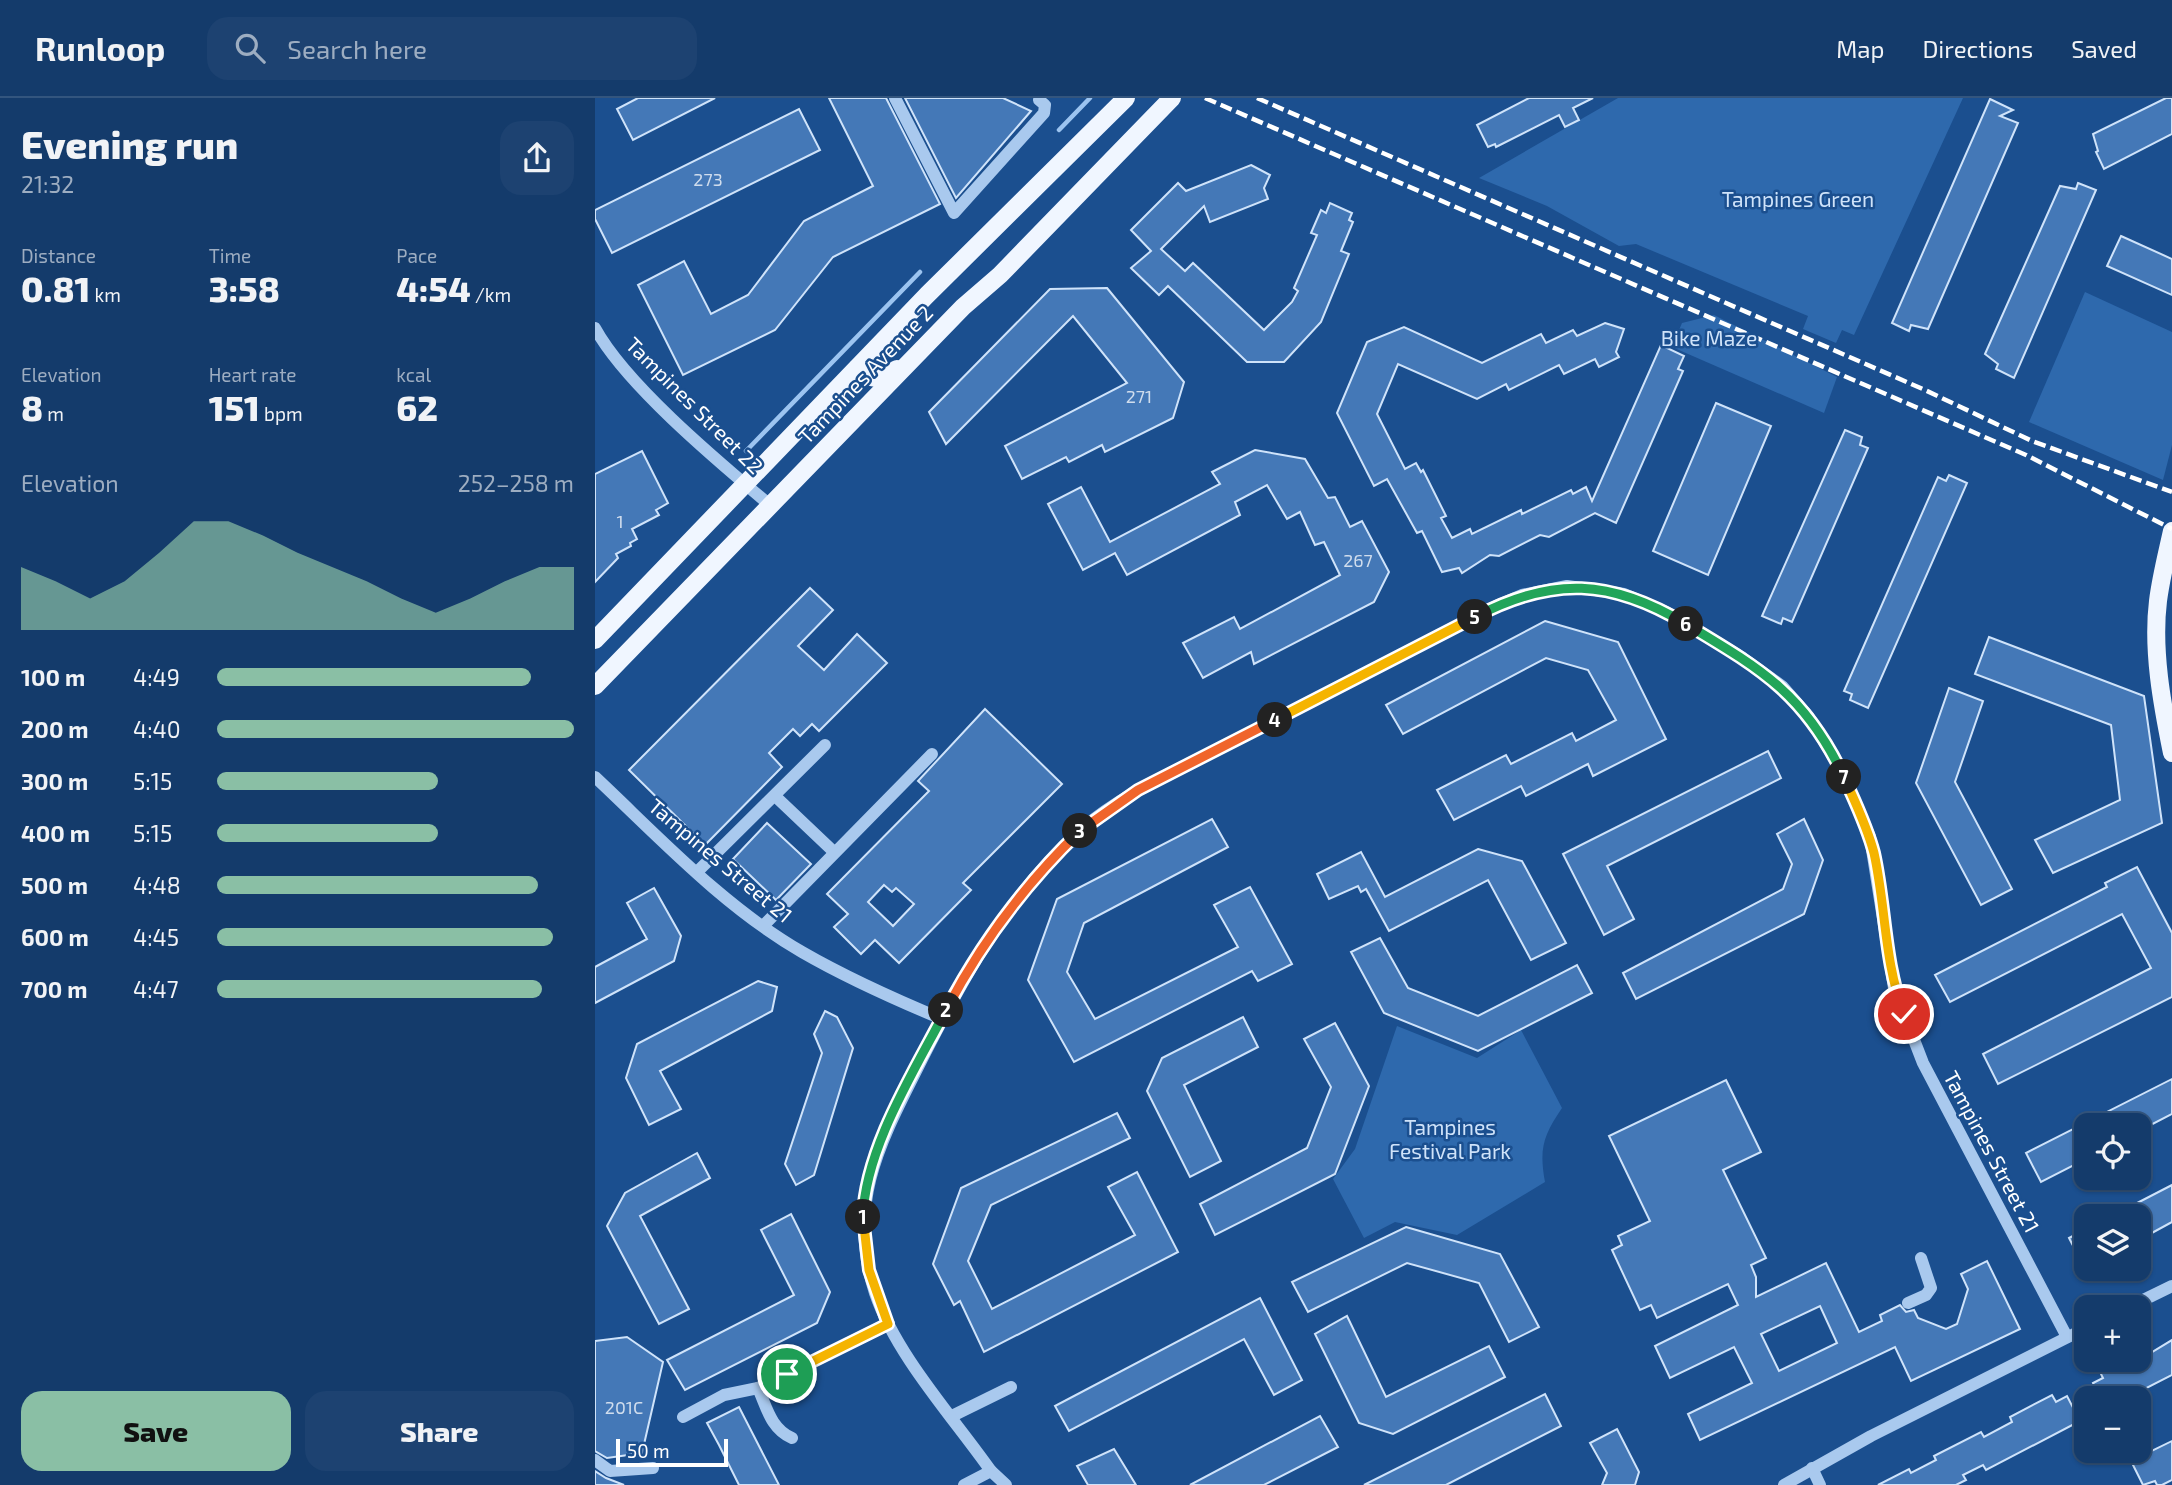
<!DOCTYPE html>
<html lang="en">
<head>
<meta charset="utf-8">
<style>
	:root { --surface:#143b6b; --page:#1d4271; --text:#f1f3f6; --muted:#9dadc1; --line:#33557e; --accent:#8abfa5 }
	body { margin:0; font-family:"Exo 2",sans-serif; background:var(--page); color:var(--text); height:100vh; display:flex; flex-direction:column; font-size:26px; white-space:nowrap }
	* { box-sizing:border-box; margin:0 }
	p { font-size:23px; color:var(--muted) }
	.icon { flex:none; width:38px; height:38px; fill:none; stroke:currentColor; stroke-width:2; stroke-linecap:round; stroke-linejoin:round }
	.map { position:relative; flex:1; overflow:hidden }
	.drawer { display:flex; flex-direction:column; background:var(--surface); width:595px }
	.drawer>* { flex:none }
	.tools { position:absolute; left:1479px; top:1015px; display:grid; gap:14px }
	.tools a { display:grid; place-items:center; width:77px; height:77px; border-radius:14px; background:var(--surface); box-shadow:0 2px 5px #0004,0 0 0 2px var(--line); font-size:35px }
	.scale { position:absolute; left:21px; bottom:18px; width:112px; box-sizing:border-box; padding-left:7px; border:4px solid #fff; border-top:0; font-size:19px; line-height:24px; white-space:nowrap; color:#fff; -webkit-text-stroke:5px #1b4f8f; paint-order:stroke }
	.pin { position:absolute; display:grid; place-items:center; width:60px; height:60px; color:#fff; margin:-30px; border:4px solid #fff; border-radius:50%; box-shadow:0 2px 7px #0007 }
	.km { position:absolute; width:35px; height:35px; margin:-18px; border-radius:50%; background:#222; color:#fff; font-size:19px; line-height:35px; text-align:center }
	.round { display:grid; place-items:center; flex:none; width:74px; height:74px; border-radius:21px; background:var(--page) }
	.headline { display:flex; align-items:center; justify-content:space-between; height:119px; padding:0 21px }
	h1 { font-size:38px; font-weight:800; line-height:52px }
	.stats { display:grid; grid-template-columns:repeat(3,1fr); gap:10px; height:119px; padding:7px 21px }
	.stats div { display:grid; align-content:center }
	.stats b { font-size:35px; font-weight:800 }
	.stats small { font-size:19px; font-weight:400 }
	.stats p { font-size:19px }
	.chart { height:196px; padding:14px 21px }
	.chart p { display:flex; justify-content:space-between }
	.chart svg { width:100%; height:126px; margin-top:7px; fill:var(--accent); opacity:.7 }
	.cta { display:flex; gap:14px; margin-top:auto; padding:14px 21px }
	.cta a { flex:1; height:80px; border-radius:21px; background:var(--accent); color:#111; font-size:28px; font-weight:800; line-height:80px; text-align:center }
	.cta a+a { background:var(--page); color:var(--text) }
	ul { padding:0 21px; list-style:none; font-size:23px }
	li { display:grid; grid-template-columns:112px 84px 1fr; align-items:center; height:52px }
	li i { height:18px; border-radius:9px; background:var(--accent) }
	header { display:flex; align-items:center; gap:42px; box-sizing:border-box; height:98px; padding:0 35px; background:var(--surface); border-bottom:2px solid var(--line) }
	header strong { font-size:33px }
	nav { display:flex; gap:38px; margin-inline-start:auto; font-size:24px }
	.search { width:490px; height:63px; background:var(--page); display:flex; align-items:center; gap:18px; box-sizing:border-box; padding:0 24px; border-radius:21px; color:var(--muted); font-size:26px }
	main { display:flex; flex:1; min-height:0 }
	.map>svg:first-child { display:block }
	.green { fill:#2e69ad }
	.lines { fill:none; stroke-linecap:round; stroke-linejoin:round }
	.stream { stroke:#9cc4f0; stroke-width:4.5 }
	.building { fill:#4478b7; stroke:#cfe3fa; stroke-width:2; fill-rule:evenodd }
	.minor { stroke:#a9c9ee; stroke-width:12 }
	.major { stroke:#f0f6ff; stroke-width:18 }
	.rail { stroke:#fff; stroke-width:4.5; stroke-dasharray:12 5; stroke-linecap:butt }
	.split-1-casing { stroke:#fff; stroke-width:14 }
	.split-2-casing { stroke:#fff; stroke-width:14 }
	.split-3-casing { stroke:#fff; stroke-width:14 }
	.split-4-casing { stroke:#fff; stroke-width:14 }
	.split-5-casing { stroke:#fff; stroke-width:14 }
	.split-6-casing { stroke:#fff; stroke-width:14 }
	.split-7-casing { stroke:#fff; stroke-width:14 }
	.split-8-casing { stroke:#fff; stroke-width:14 }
	.split-1 { stroke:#f5b400; stroke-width:9 }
	.split-2 { stroke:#22a559; stroke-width:9 }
	.split-3 { stroke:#f0652b; stroke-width:9 }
	.split-4 { stroke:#f0652b; stroke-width:9 }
	.split-5 { stroke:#f5b400; stroke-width:9 }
	.split-6 { stroke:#22a559; stroke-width:9 }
	.split-7 { stroke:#22a559; stroke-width:9 }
	.split-8 { stroke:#f5b400; stroke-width:9 }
	.labels { text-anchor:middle; stroke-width:5; stroke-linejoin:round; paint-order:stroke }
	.number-label { font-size:18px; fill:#d0dded }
	.park-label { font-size:21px; fill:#cfe3fa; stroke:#1b4f8f }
	.street-label { font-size:21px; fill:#fff; stroke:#1b4f8f }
</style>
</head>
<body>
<header>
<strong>Runloop</strong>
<div class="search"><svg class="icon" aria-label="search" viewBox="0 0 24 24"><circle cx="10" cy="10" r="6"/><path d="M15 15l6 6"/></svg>Search here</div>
<nav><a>Map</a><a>Directions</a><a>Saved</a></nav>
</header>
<main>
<section class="drawer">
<div class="headline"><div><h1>Evening run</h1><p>21:32</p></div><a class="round"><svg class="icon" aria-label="share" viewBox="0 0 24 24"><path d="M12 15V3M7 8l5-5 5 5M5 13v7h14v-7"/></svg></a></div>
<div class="stats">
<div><p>Distance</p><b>0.81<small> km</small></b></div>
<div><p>Time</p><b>3:58</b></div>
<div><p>Pace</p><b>4:54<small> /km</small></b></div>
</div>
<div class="stats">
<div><p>Elevation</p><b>8<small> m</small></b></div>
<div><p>Heart rate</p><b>151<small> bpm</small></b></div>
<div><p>kcal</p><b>62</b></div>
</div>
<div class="chart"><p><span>Elevation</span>252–258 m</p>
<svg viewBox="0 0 160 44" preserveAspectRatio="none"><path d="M0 44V22L10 27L20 33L30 27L40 17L50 6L60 6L70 11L80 17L90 22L100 27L110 33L120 38L130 33L140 27L150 22L160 22V44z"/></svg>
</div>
<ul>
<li><b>100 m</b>4:49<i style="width:88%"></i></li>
<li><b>200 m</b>4:40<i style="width:100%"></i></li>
<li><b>300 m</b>5:15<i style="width:62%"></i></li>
<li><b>400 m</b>5:15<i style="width:62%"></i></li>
<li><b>500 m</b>4:48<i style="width:90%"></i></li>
<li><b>600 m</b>4:45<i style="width:94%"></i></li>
<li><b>700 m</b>4:47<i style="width:91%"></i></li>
</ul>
<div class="cta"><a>Save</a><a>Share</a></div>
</section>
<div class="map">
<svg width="1577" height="1387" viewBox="0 0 1577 1387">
	<rect width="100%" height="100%" fill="#1b4f8f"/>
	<g class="green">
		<polygon points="1023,0 1368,0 1259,237 1247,232 1241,245 1208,231 1213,218 1041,146 1024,148 952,108 884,80"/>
		<polygon points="1490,194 1577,234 1577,347 1568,382 1434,324"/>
		<polygon points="1119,217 1242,279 1229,315 1077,249 1087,225"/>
		<path d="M802 928 882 960 926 932 967 1010C948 1038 944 1051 950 1084L862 1137 800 1124 769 1140 738 1081 760 1051Z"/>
	</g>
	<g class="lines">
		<g class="stream">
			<polyline points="464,32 495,0"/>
			<polyline points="151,353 325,174"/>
		</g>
	</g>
	<g class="building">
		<polygon points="43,0 120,0 38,42 22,11"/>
		<polygon points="234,0 291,0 345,106 238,159 180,232 88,277 43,187 89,163 116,216 153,197 209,123 278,88"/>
		<polygon points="310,0 408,0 436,13 361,100"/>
		<polygon points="934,0 998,0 978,10 984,22 970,29 964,17 901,49 900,46 893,49 882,27"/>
		<polygon points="1571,0 1577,0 1577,36 1509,71 1501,54 1503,53 1498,36"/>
		<polygon points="1395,1 1418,12 1405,18 1423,25 1333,231 1316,227 1314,233 1297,225"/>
		<polygon points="204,11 225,52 17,155 0,121 0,112"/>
		<polygon points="656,67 675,77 669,90 673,101 615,124 609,108 566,151 590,173 598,165 669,232 697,204 703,193 699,190 722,137 716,135 726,112 731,115 735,105 757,115 754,122 758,124 746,153 754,156 726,224 689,264 652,264 573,188 564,197 536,170 556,153 536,132 583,85 591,93"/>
		<polygon points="1483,85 1501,92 1419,280 1401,271 1403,266 1390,256 1465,88 1481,91"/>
		<polygon points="1526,138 1577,161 1577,197 1512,168"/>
		<polygon points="512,190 589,284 578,320 510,354 507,347 474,364 471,359 427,381 410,348 532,285 478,218 351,346 334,314 455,191"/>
		<polygon points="1010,225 1029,231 1021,254 1024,259 1004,269 1000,261 969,276 964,267 914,292 911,286 882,301 803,266 782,316 810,371 821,365 826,374 828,372 851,418 846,420 857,440 875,431 877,436 926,412 927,416 976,392 978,396 991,389 997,403 1066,247 1089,258 1083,271 1088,273 1021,425 1000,415 954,439 945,437 904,458 895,457 867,475 864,470 847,474 827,433 822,435 792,381 779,388 742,315 772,244 809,229 887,265 946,236 951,245 978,232 982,238"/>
		<polygon points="1121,305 1176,328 1113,477 1058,453"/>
		<polygon points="1250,332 1267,339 1265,347 1273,350 1197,524 1188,520 1186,526 1167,518"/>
		<polygon points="660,352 710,361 733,400 740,399 755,429 767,423 794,474 779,504 659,566 656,554 608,580 588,545 639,519 645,531 745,477 729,444 720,447 705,414 692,421 672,387 640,404 645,417 532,477 520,455 488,472 453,406 486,389 515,444 625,386 617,374"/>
		<polygon points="47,353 73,405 61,412 64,417 37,431 42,441 35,445 36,448 21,456 23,460 0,484 0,376"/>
		<polygon points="1354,377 1372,385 1273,610 1255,602 1257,596 1249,593 1343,379 1351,383"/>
		<polygon points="215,490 238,512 203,548 229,572 262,536 292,565 224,633 217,626 205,638 198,631 174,655 187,669 110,747 34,672"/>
		<polygon points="950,523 1023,544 1071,641 998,678 993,666 931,698 926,688 859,722 842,692 911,657 916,666 977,635 981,643 1021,622 993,572 951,560 808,636 791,607"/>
		<polygon points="1394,539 1549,598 1567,725 1458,775 1440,742 1525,702 1516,627 1380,576"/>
		<polygon points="1354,590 1388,603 1360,684 1417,791 1386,807 1321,685"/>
		<path d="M390 611 467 686 368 785 376 792 304 865 280 842 266 856 239 829 253 816 232 796 334 693 323 683ZM289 787 297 794 301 790 319 806 298 828 273 804Z"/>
		<polygon points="1173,653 1186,680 1012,768 1039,821 1009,837 968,756"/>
		<polygon points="617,721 633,749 489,825 472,874 500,921 643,849 619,807 655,789 697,866 663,883 657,873 479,964 433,882 462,801"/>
		<polygon points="1209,721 1228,762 1209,816 1041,901 1028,875 1188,791 1197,766 1182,736"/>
		<polygon points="172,725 216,766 181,802 138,761"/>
		<polygon points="883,751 927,763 971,845 936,862 893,782 794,833 771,791 766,794 763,788 734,801 722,776 766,754 790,799"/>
		<polygon points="1542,769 1577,835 1577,899 1403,986 1388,956 1556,870 1527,816 1355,904 1340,877 1512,789 1510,785"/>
		<polygon points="59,790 86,838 79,863 0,905 0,869 52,841 32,805"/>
		<polygon points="785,840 813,890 883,918 982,867 997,895 883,953 789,915 756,854"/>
		<polygon points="163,883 182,889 177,913 65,973 86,1011 54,1027 31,980 42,946"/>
		<polygon points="230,913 242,919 258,950 219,1077 201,1087 190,1066 227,955 219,936"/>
		<polygon points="648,919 663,949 589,987 626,1063 595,1079 552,993 567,960"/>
		<polygon points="740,925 774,988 740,1076 620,1137 605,1106 712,1050 736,989 709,941"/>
		<polygon points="1577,981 1577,1016 1544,1033 1544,1027 1491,1027 1491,1061 1446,1084 1431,1055"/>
		<path d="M1131 982 1166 1054 1128 1072 1171 1160 1156 1167 1161 1179V1199L1231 1165 1264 1234 1287 1223 1285 1217 1305 1207 1311 1214 1319 1212 1323 1220 1351 1231 1362 1226 1373 1191 1366 1176 1392 1163 1425 1231 1316 1283 1300 1249 1105 1342 1093 1316 1157 1285 1139 1249 1075 1280 1060 1248 1143 1207 1133 1186 1062 1220 1056 1207 1045 1212 1017 1152 1027 1147 1023 1138 1055 1123 1014 1038ZM1225 1208 1242 1245 1184 1273 1166 1236Z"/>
		<polygon points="522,1015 535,1040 396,1107 373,1163 397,1211 540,1137 513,1089 542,1074 583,1154 389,1254 365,1203 359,1207 338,1166 366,1090"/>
		<polygon points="102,1055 115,1080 45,1118 94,1211 64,1226 12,1128 30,1095"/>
		<polygon points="1577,1087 1577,1124 1544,1142 1544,1118 1517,1118"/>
		<polygon points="196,1116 235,1194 222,1225 90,1292 72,1262 199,1197 166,1132"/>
		<polygon points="811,1129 905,1156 944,1229 914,1244 884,1185 812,1165 713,1214 697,1184"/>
		<polygon points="1491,1131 1491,1173 1474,1140"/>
		<polygon points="665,1200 707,1282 679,1297 649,1241 474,1333 460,1308"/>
		<polygon points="752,1218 791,1299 894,1248 910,1279 798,1336 764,1325 720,1236"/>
		<polygon points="32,1239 68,1264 47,1355 12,1360 0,1353 0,1243"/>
		<polygon points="1577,1242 1577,1277 1532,1300 1505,1300 1498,1285 1508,1280 1505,1274 1529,1262 1544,1262"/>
		<polygon points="950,1296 966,1328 851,1387 769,1387"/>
		<polygon points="1457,1297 1461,1304 1472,1298 1485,1323 1391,1372 1388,1367 1368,1377 1371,1382 1361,1387 1283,1387 1314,1371 1316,1375 1341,1362 1339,1358 1386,1334 1389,1339 1417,1324 1415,1319"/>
		<polygon points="144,1309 184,1387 144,1387 124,1347 112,1325"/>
		<polygon points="725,1318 743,1349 669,1387 595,1387"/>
		<polygon points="1022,1331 1044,1374 1040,1387 1007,1387 1012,1375 995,1345"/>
		<polygon points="1577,1343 1577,1382 1567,1387 1562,1387 1560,1383 1548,1387 1536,1363"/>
		<polygon points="519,1351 541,1387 493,1387 482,1368"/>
		<polygon points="0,1373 11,1380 29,1387 0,1387"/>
	</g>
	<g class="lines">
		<g class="minor">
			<polyline points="300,0 359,115 449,15 450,7 444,2"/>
			<path d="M0 230C31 287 125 365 176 408"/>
			<path d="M0 679C65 740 129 809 207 854 252 880 299 901 347 921"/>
			<polyline points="180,698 239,754"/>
			<polyline points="102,774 230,647"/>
			<polyline points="168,828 337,656"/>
			<polyline points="1313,1205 1331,1197 1336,1190 1326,1160"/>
			<polyline points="1534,1209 1577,1188"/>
			<path d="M163 1290C172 1310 176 1331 197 1340"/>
			<polyline points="357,1318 416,1289"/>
			<polyline points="88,1319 129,1297 163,1290 294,1226"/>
			<polyline points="0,1362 15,1373 58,1370"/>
			<polyline points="1217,1370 1225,1387"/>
			<polyline points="369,1387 396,1373"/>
			<path d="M411 1387 396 1373C358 1319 301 1257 280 1195 252 1110 282 1050 320 975 364 887 410 801 483 734 529 694 587 670 641 642 727 597 814 553 901 508L927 497 972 488 1029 496 1071 514 1148 560 1187 588 1214 619 1245 670 1275 739 1299 890 1328 965 1472 1239"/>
			<polyline points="1189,1387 1276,1338 1491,1230"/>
		</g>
		<g class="major">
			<path d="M262 270C276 284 286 282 302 271"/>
			<path d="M1577 433C1572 456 1566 479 1563 503 1557 552 1567 606 1577 655"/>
			<polyline points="0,542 332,197 531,0"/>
			<polyline points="0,588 368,209 405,177 577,0"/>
		</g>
		<g class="rail">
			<polyline points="610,0 1431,357 1577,431"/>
			<polyline points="662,0 1330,292 1437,343 1577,394"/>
		</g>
	</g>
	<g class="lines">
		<defs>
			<polyline id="split-1" points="192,1276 293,1226 274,1172 268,1119"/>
			<path id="split-2" d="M268 1119C270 1050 320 972 351 912"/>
			<path id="split-3" d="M351 912C386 845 431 785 485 733"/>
			<polyline id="split-4" points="485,733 543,692 680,622"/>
			<polyline id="split-5" points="680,622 880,519"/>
			<path id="split-6" d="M880 519C958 478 1016 481 1091 526"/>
			<path id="split-7" d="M1091 526C1166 571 1210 596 1249 679"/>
			<path id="split-8" d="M1249 679C1260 704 1272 728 1279 755 1291 809 1289 864 1309 916"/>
		</defs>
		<use href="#split-1" class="split-1-casing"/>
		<use href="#split-2" class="split-2-casing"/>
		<use href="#split-3" class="split-3-casing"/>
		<use href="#split-4" class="split-4-casing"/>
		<use href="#split-5" class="split-5-casing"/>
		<use href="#split-6" class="split-6-casing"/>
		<use href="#split-7" class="split-7-casing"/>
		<use href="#split-8" class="split-8-casing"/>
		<use href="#split-1" class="split-1"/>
		<use href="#split-2" class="split-2"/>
		<use href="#split-3" class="split-3"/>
		<use href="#split-4" class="split-4"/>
		<use href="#split-5" class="split-5"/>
		<use href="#split-6" class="split-6"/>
		<use href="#split-7" class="split-7"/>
		<use href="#split-8" class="split-8"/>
	</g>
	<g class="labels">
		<g class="number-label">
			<text x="113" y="88">273</text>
			<text x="544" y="305">271</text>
			<text x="25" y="430">1</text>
			<text x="763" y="469">267</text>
			<text x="29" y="1316">201C</text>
		</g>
		<g class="park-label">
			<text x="1203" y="109">Tampines Green</text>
			<text x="1114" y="248">Bike Maze</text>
			<text x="855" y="1037">Tampines<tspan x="855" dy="24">Festival Park</tspan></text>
		</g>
		<g class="street-label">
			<text transform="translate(271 277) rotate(-46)" y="7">Tampines Avenue 2</text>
			<text transform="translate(99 308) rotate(45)" y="7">Tampines Street 22</text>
			<text transform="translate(125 763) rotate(40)" y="7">Tampines Street 21</text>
			<text transform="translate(1396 1054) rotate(62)" y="7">Tampines Street 21</text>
		</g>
	</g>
</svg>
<div class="tools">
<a><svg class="icon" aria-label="locate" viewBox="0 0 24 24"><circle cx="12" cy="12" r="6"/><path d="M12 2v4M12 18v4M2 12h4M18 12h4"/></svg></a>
<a><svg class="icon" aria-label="layers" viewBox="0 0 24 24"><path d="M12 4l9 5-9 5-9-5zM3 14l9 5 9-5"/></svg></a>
<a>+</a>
<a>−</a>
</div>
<div class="scale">50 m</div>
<div class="pin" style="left:192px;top:1276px;background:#1e9e55"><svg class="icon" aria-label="arrive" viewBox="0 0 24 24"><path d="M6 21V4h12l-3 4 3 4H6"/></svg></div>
<div class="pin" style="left:1309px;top:916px;background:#d93025"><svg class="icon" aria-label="check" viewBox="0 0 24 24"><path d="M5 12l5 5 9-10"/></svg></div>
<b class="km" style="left:268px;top:1119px">1</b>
<b class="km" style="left:351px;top:912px">2</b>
<b class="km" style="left:485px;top:733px">3</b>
<b class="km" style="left:680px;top:622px">4</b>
<b class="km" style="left:880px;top:519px">5</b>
<b class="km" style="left:1091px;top:526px">6</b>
<b class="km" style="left:1249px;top:679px">7</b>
</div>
</main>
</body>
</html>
